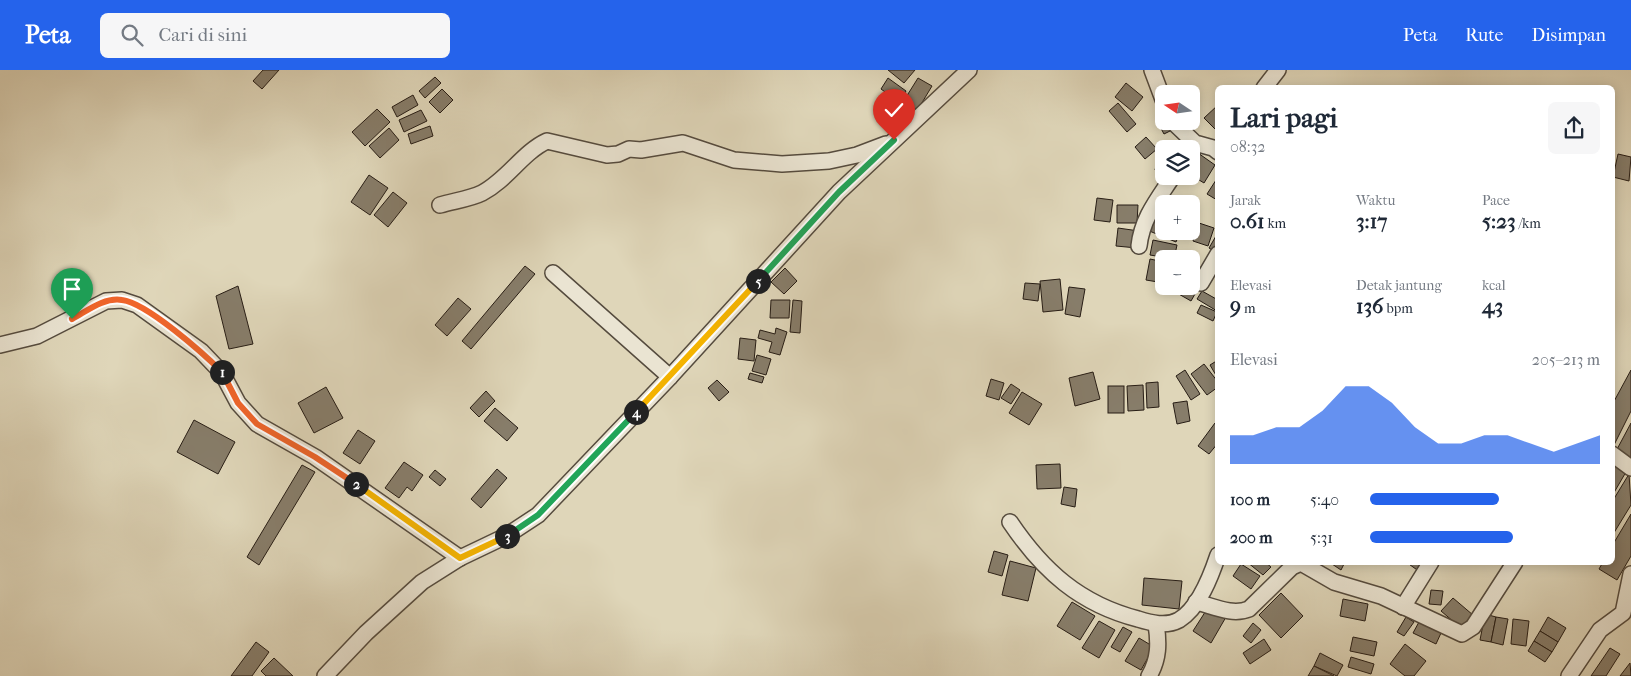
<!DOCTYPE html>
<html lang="id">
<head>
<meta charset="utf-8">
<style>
	:root { --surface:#fff; --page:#f6f6f7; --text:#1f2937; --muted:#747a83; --accent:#2563eb }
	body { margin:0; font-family:"IM FELL French Canon",serif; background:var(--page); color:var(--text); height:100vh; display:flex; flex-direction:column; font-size:19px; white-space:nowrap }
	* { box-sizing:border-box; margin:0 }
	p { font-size:16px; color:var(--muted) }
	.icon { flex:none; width:28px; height:28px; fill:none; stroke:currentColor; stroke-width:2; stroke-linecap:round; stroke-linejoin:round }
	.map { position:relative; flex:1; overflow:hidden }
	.drawer { position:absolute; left:1215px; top:15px; width:400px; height:480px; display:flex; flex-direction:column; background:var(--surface); border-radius:8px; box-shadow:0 2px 12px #0003 }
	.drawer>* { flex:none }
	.needle { width:32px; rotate:283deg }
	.tools { position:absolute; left:1155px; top:15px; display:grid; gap:10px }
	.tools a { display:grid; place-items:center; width:45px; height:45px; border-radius:8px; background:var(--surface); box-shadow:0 2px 12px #0003; font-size:25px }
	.pin { position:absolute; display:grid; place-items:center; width:42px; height:42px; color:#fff; margin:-51px -21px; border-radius:50% 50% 50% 0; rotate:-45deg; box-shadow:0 0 5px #0007 }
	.pin .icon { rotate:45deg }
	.km { position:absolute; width:25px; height:25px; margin:-12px; border-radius:50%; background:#222; color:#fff; font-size:14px; line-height:25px; text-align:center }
	.round { display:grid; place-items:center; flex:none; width:52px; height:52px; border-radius:8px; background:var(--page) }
	.headline { display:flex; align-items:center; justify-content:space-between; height:85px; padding:0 15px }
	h1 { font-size:28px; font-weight:700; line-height:38px }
	.metrics { display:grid; grid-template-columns:repeat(3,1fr); gap:8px; height:85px; padding:5px 15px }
	.metrics div { display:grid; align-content:center }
	.metrics b { font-size:21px; font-weight:700 }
	.metrics small { font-size:14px; font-weight:400 }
	.metrics p { font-size:14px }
	.chart { height:140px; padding:10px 15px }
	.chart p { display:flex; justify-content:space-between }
	.chart svg { width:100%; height:90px; margin-top:5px; fill:var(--accent); opacity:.7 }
	ul { padding:0 15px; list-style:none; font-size:16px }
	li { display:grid; grid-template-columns:80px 60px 1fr; align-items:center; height:38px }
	li i { height:12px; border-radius:6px; background:var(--accent) }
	header { display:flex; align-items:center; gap:30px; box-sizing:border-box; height:70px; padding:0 25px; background:var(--accent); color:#fff }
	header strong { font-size:24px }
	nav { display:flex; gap:28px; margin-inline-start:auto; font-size:18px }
	.search { width:350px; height:45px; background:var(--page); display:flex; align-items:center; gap:12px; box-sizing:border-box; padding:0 18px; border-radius:8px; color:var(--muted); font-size:19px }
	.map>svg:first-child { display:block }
	.building { fill:#877d6a; stroke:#271d15 }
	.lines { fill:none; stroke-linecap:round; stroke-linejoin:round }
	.minor-casing { stroke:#554b3e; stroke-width:18 }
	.minor { stroke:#eae4d2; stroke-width:15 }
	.split-1-casing { stroke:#fff; stroke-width:10 }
	.split-2-casing { stroke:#fff; stroke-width:10 }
	.split-3-casing { stroke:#fff; stroke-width:10 }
	.split-4-casing { stroke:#fff; stroke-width:10 }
	.split-5-casing { stroke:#fff; stroke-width:10 }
	.split-6-casing { stroke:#fff; stroke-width:10 }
	.split-1 { stroke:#f0652b; stroke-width:6 }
	.split-2 { stroke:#f0652b; stroke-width:6 }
	.split-3 { stroke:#f5b400; stroke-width:6 }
	.split-4 { stroke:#22a559; stroke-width:6 }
	.split-5 { stroke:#f5b400; stroke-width:6 }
	.split-6 { stroke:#22a559; stroke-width:6 }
</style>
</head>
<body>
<header>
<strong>Peta</strong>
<div class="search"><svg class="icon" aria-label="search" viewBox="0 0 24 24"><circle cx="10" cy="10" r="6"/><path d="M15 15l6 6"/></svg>Cari di sini</div>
<nav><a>Peta</a><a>Rute</a><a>Disimpan</a></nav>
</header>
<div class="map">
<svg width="1631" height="606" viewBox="0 0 1631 606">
	<rect width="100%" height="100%" fill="#dfd6b9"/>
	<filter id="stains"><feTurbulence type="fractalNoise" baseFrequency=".004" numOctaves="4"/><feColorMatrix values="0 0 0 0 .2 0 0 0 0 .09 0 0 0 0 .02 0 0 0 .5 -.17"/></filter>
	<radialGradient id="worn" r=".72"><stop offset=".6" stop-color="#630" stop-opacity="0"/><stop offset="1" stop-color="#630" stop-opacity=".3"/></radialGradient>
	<g class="building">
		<polygon points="263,0 279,0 262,19 253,11"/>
		<polygon points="888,0 915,0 904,13"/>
		<polygon points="435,7 441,13 425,28 419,21"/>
		<polygon points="888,8 906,21 899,32 881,19"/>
		<polygon points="918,8 932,16 917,41 903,32"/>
		<polygon points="1126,13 1143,27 1132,41 1115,27"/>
		<polygon points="442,19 453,30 440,43 429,32"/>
		<polygon points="413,25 418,35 397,47 392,37"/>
		<polygon points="1118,33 1136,54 1127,62 1109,41"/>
		<polygon points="1218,35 1218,62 1204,48"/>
		<polygon points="377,39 390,52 365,76 352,62"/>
		<polygon points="421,40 427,51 404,62 399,50"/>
		<polygon points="1164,48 1164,51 1170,51 1174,59 1164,64 1157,51"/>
		<polygon points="430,56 433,66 411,74 408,64"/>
		<polygon points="389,58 399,70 380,88 369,76"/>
		<polygon points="1146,67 1157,79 1145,89 1135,77"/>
		<polygon points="1162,73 1178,77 1177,79 1164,79 1164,102 1155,100"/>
		<polygon points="1198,83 1215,95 1204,113 1191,105 1191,93"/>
		<polygon points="1618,84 1631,87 1629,111 1613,107"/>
		<polygon points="369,105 388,118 370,145 351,132"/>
		<polygon points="1218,107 1218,129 1217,130 1207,124"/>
		<polygon points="393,122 407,133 388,157 374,145"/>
		<polygon points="1168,124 1184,134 1164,134 1164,148 1156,143"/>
		<polygon points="1097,128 1113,130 1110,152 1094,150"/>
		<polygon points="1117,135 1138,135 1137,153 1117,153"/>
		<polygon points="1151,150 1164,155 1164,161 1180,162 1176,172 1147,160"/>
		<polygon points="1199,153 1214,158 1208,176 1193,171"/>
		<polygon points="1118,158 1139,161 1137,178 1116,176"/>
		<polygon points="1216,166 1218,178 1215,182 1209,178"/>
		<polygon points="1153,170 1177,175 1174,189 1150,185"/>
		<polygon points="1150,189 1164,192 1164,213 1146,210"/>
		<polygon points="525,196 535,204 471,279 462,271"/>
		<polygon points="785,198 797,211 784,224 771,212"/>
		<polygon points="1060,209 1063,240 1043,242 1040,211"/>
		<polygon points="1025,213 1040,214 1038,231 1023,229"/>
		<polygon points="1191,213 1199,217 1191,231 1177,223 1180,216 1191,216"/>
		<polygon points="238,216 253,274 229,279 216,226"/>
		<polygon points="1069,217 1085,219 1080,247 1065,244"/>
		<polygon points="1202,221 1218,230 1217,241 1197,229"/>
		<polygon points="458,228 471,239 447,266 435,255"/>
		<polygon points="771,230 790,230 789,248 770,248"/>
		<polygon points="793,230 802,231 800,263 790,262"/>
		<polygon points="1201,235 1217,242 1213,251 1197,243"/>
		<polygon points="776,258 787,262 780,285 769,282 772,272 758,268 760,260 775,264"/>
		<polygon points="740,268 756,270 754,291 738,289"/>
		<polygon points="757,285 771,289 766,305 752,301"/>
		<polygon points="1218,290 1218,306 1217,307 1210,295"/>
		<polygon points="1204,294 1218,312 1218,317 1207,325 1191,304"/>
		<polygon points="1185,300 1200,324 1191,330 1176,306"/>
		<polygon points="1631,300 1631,341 1614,375 1612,335"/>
		<polygon points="1093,302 1100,329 1075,336 1069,308"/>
		<polygon points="750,303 764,307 762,313 748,309"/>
		<polygon points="991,309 1004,313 999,330 986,326"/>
		<polygon points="717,310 729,322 719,331 708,318"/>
		<polygon points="1158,312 1159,337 1147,338 1146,313"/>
		<polygon points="1011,314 1020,320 1011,334 1001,328"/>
		<polygon points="1143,315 1144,340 1128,341 1127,316"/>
		<rect x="1108" y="316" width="16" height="27"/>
		<polygon points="326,317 343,348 314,363 298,333"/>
		<polygon points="486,321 495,331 479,347 470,338"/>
		<polygon points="1022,322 1042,334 1029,355 1009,343"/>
		<polygon points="1187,331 1190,351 1177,354 1173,333"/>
		<polygon points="495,338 518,358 507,371 484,351"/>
		<polygon points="194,350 235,372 218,404 177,382"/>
		<polygon points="1215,353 1218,355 1218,373 1209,384 1198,376"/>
		<polygon points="1631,353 1631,390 1615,383"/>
		<polygon points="358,360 375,371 360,394 343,383"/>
		<polygon points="404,392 423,405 412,421 407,417 399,428 385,418"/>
		<polygon points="1060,394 1061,418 1037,419 1036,395"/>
		<polygon points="1612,394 1626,402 1612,426"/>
		<polygon points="302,395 315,402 259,495 247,487"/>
		<polygon points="497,399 507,408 481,438 471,429"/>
		<polygon points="435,400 446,409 440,416 429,407"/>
		<polygon points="1629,404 1631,435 1612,466 1612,432"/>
		<polygon points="1064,417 1077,419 1075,437 1061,434"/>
		<polygon points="1631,444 1631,486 1617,510 1599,499 1603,492 1612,492 1612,476"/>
		<polygon points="994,481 1008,485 1002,506 988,502"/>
		<polygon points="1010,491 1036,498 1028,531 1002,525"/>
		<polygon points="1247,492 1265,492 1271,497 1263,505"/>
		<polygon points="1329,492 1345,492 1341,500"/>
		<polygon points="1406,492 1426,492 1420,502"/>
		<polygon points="1241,494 1260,506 1251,519 1233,506"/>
		<polygon points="1144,508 1182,511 1179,539 1142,535"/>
		<polygon points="1431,520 1443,521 1441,535 1429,534"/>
		<polygon points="1281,523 1303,546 1281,568 1259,545"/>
		<polygon points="1453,528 1473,545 1461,558 1441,541"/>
		<polygon points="1343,529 1368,534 1365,551 1340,546"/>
		<polygon points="1072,532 1095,546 1080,570 1057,556"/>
		<polygon points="1209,536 1226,547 1211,573 1193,561"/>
		<polygon points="1485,544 1496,547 1491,572 1480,570"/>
		<polygon points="1406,547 1414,552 1404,566 1397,562"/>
		<polygon points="1496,547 1508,549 1503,575 1491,572"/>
		<polygon points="1548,547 1566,558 1558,572 1540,561"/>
		<polygon points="1513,549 1529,551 1526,576 1511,574"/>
		<polygon points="1099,551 1115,560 1099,588 1082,578"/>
		<polygon points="1419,552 1441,563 1436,574 1413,563"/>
		<polygon points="1253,553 1261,560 1251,573 1243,566"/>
		<polygon points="1123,557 1132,562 1120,582 1111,577"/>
		<polygon points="1540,561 1558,572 1552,582 1534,571"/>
		<polygon points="1353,567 1377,572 1374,586 1350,581"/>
		<polygon points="1139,568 1154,577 1141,600 1125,591"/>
		<polygon points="1264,569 1271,580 1250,594 1243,583"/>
		<polygon points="1534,571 1552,582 1545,592 1528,581"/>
		<polygon points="256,572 269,582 252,606 231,606"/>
		<polygon points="1405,574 1426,591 1414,606 1405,606 1390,594"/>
		<polygon points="1610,578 1620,584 1606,606 1591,606"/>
		<polygon points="1320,583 1343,595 1337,606 1314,596"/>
		<polygon points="1351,587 1374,594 1371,604 1348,597"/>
		<polygon points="274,588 293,606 266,606 261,601"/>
		<polygon points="1630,593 1631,606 1620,606"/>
		<polygon points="1314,596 1334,606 1308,606"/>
	</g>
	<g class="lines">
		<defs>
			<g id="minor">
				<polyline points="1152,0 1164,32"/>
				<polyline points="1264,18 1278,0"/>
				<polyline points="1172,51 1195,73 1213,78 1218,82"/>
				<path d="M440 135C453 131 470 129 482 123 507 110 523 82 547 71L607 85 618 84 629 79 641 80 683 73 734 90 782 94 829 91 857 85 886 74"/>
				<path d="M1139 176C1142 148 1158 129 1173 106"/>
				<polyline points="553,203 670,307"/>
				<polyline points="1201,213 1218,184"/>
				<polyline points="0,275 37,266 106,231 122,230 137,235 201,281 222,303 238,333 257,354 315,387 460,488"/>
				<polyline points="1612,384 1631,398"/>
				<path d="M1010 452C1043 501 1080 534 1138 549 1151 553 1166 557 1179 550 1199 538 1211 506 1218 485"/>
				<path d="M1196 532C1213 536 1232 546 1249 539L1292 497 1301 493 1334 512 1381 526 1462 564 1473 557 1515 492"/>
				<polyline points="1403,537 1431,492"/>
				<polyline points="325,606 366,563 422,512 460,488 506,466 538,445 670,307 839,122 969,0"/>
				<path d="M1149 606C1159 589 1159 573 1156 554"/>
				<polyline points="1569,606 1600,560 1623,543 1631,504"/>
			</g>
		</defs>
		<use href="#minor" class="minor-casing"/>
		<use href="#minor" class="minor"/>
	</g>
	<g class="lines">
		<defs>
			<path id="split-1" d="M72 249C87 241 104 227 122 230 147 233 204 284 222 302"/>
			<polyline id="split-2" points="222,302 238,333 257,354 315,387 356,414"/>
			<polyline id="split-3" points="356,414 460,488 507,466"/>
			<polyline id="split-4" points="507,466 538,445 636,342"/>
			<polyline id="split-5" points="636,342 758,211"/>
			<polyline id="split-6" points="758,211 839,122 894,70"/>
		</defs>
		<use href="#split-1" class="split-1-casing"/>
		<use href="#split-2" class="split-2-casing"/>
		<use href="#split-3" class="split-3-casing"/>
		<use href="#split-4" class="split-4-casing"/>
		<use href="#split-5" class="split-5-casing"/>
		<use href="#split-6" class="split-6-casing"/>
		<use href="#split-1" class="split-1"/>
		<use href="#split-2" class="split-2"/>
		<use href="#split-3" class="split-3"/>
		<use href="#split-4" class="split-4"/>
		<use href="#split-5" class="split-5"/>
		<use href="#split-6" class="split-6"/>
	</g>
	<rect width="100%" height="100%" filter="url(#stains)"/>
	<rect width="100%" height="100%" fill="url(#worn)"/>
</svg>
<div class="tools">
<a><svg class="needle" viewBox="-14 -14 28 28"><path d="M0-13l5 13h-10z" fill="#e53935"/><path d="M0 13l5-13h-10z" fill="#747a83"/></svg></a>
<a><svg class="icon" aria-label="layers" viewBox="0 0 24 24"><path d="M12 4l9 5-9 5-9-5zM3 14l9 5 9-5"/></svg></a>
<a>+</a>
<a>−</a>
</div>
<div class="pin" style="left:72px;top:249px;background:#1e9e55"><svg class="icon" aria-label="arrive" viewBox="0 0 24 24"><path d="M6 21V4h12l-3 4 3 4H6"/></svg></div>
<div class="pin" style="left:894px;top:70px;background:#d93025"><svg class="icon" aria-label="check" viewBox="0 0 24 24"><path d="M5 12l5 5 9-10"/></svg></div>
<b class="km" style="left:222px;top:302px">1</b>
<b class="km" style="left:356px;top:414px">2</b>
<b class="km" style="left:507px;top:466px">3</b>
<b class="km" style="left:636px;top:342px">4</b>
<b class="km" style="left:758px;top:211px">5</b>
<section class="drawer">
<div class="headline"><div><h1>Lari pagi</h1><p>08:32</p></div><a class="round"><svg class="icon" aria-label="share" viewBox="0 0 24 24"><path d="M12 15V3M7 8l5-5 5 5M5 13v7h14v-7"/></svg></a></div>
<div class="metrics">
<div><p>Jarak</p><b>0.61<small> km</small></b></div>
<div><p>Waktu</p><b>3:17</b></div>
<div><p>Pace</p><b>5:23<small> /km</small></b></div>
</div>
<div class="metrics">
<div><p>Elevasi</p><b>9<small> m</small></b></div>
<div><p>Detak jantung</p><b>136<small> bpm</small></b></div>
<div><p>kcal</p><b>43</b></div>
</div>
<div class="chart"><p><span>Elevasi</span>205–213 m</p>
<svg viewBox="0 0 160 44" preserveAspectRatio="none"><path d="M0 44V30L10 30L20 26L30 26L40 18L50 6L60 6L70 14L80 26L90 34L100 34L110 30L120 30L130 34L140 38L150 34L160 30V44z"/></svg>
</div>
<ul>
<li><b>100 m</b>5:40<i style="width:56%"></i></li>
<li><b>200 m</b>5:31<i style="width:62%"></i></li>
</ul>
</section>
</div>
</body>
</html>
